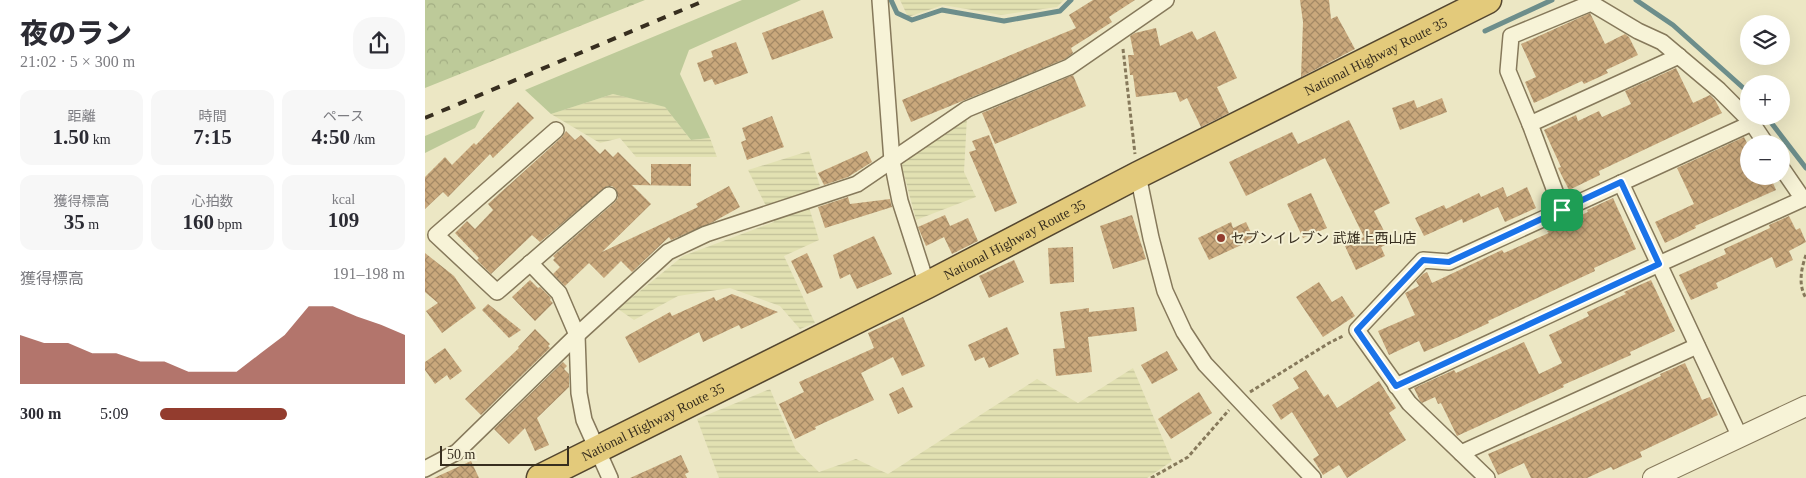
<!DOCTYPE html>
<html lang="ja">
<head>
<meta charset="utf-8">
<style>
	:root { --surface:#fff; --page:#f7f7f7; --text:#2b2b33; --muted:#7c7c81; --accent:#933c2e }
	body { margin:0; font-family:"Times New Roman","Noto Sans JP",serif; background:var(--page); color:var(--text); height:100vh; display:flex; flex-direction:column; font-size:19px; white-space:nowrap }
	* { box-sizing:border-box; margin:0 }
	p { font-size:16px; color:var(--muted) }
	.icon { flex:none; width:28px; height:28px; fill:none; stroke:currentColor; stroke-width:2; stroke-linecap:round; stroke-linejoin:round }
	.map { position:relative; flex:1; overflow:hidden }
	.side { display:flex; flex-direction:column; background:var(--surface); width:425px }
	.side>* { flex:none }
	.buttons { position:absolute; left:1315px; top:15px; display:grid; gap:10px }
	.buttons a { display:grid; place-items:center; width:50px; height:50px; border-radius:50%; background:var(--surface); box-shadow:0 5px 20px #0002; font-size:25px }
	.scale { position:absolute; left:15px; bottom:12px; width:129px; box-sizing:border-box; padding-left:5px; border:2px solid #372e1f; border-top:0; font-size:14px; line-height:18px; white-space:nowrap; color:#372e1f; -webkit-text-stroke:4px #f4f0d4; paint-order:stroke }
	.pin { position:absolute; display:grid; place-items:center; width:42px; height:42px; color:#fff; margin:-21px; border-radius:10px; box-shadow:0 2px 8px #0006 }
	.round { display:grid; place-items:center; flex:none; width:52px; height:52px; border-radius:20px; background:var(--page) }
	.headline { display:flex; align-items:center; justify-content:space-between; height:85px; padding:0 20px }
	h1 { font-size:28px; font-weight:800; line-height:38px }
	.metrics { display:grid; grid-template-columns:repeat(3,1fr); gap:8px; height:85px; padding:5px 20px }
	.metrics div { display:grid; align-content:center; border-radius:12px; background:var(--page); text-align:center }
	.metrics b { font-size:21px; font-weight:800 }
	.metrics small { font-size:14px; font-weight:400 }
	.metrics p { font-size:14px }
	.chart { height:140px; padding:10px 20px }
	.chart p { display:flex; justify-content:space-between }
	.chart svg { width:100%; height:90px; margin-top:5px; fill:var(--accent); opacity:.7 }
	ul { padding:0 20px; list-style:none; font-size:16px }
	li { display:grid; grid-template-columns:80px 60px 1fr; align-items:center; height:38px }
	li i { height:12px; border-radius:6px; background:var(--accent) }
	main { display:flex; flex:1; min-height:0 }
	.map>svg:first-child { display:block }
	.farmland { fill:url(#farmland-rules) }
	.grass { fill:#bdca99 }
	.forest { fill:url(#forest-crowns) }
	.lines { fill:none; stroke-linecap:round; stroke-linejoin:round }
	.stream { stroke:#6d8e8b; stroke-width:5 }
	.building { fill:url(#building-cross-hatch) }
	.minor-casing { stroke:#86795b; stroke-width:18 }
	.tertiary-casing { stroke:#86795b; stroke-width:22 }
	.trunk-casing { stroke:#54462f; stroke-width:29 }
	.path { stroke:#86795b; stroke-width:3; stroke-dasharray:4 2.5; stroke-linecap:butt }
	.minor { stroke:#f7f3d7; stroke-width:15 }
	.tertiary { stroke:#f7f3d7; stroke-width:20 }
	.trunk { stroke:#e3ca7b; stroke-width:26 }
	.rail { stroke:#372e1f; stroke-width:4; stroke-dasharray:9 9; stroke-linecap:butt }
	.route-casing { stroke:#fff; stroke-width:10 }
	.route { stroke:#1a73e8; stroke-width:6 }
	.poi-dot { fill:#933c2e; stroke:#f4f0d4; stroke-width:2 }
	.labels { text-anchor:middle; stroke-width:4; stroke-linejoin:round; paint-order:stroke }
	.street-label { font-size:14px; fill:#372e1f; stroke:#f4f0d4 }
	.poi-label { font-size:14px; fill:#372e1f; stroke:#f4f0d4; text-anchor:start }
</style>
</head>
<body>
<main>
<section class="side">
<div class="headline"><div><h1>夜のラン</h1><p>21:02 · 5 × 300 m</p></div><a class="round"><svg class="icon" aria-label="share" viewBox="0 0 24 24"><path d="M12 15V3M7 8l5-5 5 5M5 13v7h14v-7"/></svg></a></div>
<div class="metrics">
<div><p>距離</p><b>1.50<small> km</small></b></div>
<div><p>時間</p><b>7:15</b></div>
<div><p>ペース</p><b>4:50<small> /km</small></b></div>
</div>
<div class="metrics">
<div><p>獲得標高</p><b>35<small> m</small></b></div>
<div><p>心拍数</p><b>160<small> bpm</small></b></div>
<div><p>kcal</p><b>109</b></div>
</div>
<div class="chart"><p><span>獲得標高</span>191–198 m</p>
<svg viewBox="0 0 160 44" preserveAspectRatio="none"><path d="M0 44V20L10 24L20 24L30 29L40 29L50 33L60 33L70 38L80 38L90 38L100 29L110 20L120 6L130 6L140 11L150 15L160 20V44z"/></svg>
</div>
<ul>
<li><b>300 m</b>5:09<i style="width:52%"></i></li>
</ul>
</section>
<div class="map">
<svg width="1381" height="478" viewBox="0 0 1381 478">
	<defs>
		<pattern id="farmland-rules" width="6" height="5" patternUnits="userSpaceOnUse" patternTransform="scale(1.25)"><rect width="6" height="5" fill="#e2e1b2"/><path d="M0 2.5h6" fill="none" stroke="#c2c199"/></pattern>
		<pattern id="forest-crowns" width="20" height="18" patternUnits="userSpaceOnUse" patternTransform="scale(1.25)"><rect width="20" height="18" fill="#bdca99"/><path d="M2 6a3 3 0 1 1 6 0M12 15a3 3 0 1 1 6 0" fill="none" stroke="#a3ae83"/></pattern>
		<pattern id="building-cross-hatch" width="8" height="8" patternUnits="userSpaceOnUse" patternTransform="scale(1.25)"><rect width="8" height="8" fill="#c9a87c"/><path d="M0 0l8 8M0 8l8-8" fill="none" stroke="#a48965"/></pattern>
	</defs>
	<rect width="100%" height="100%" fill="#ece7c4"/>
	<g class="farmland">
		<polygon points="475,0 639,0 632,7 576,15 518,5 483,17"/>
		<polygon points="188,94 240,107 266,140 285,138 292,157 211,157 195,138 175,143 126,114"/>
		<polygon points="542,117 539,172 551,197 491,220 476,163"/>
		<polygon points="384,151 395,186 380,194 394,240 359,256 390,323 375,329 355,306 305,288 253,296 209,320 193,309 258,256 349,222 323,170"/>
		<polygon points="708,368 747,461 722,478 294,478 272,419 345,389 371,450 394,472 431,459 463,474 612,379 653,403"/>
	</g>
	<g class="grass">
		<polygon points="317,0 376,0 264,50 255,74 285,138 266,140 240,107 188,94 126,114 100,90"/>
		<polygon points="60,110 50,128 0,153 0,136"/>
	</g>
	<polygon class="forest" points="0,0 220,0 0,88"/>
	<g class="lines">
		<g class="stream">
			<polyline points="466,0 472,13 487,20 517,10 579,21 635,11 646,0"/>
			<polyline points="1211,0 1248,25 1324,93"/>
			<polyline points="1060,31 1127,0"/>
			<polyline points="1341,116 1381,168"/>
		</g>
	</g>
	<g class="building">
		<polygon points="668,0 710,0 684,17 687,22 646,48 648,53 640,59 486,122 477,100 651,28 644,15"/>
		<polygon points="875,0 904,0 906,19 912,16 930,49 876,77 878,22"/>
		<polygon points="398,10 408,38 347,60 337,33"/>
		<polygon points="1165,13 1180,44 1200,34 1204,37 1213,55 1181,70 1183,73 1159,84 1157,81 1109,103 1100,82 1111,77 1096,44"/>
		<polygon points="731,28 735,46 767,31 772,40 790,31 812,78 792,87 804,113 776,127 762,98 755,102 751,92 711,97 708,75 705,75 703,55 709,55 705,36 710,33"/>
		<polygon points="311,42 323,73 290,85 287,79 279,82 272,63 288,57 286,51"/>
		<polygon points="1251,68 1268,103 1285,95 1290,100 1297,113 1174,171 1175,175 1144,190 1133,168 1136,167 1119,130 1151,115 1153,121 1174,111 1177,117 1206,104 1200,91"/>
		<polygon points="648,75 661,106 570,144 557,113"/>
		<polygon points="1017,98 1022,112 975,130 967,108 989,100 992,108"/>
		<polygon points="93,102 109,118 68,158 65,154 23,197 18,192 0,209 0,177 20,157 27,165 49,143 51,145"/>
		<polygon points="347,116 359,147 322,160 316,142 321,140 317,128"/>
		<polygon points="924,120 965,203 949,211 965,243 956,247 960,256 931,270 920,246 939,237 900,158 821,196 804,162 867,132 873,144"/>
		<polygon points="141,131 150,140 156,135 175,154 180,149 188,157 193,152 226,185 226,164 266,164 266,186 207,185 226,204 177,252 273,207 271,204 304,186 315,207 288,222 246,240 244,237 207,272 196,261 179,278 164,263 140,286 128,274 135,267 128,260 130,258 128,256 190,202 193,198 191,189 187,186 182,186 115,242 107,235 66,274 52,260 54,258 30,233 42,221 50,229 68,210 63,204 137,137"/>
		<polygon points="564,135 592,203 570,212 544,152 551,150 547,141"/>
		<polygon points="1319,137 1324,147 1324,176 1345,176 1351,190 1270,226 1271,228 1240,243 1230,222 1269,204 1252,168"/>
		<polygon points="442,151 447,162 423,177 399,185 393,173"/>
		<polygon points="1078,187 1082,197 1102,187 1111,208 1080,222 1073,207 1038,223 1037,219 999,236 990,218 1019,205 1021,209 1054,193 1056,197"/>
		<polygon points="886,193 902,228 878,238 862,204"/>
		<polygon points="423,197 425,204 465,199 467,207 400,228 393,207"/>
		<polygon points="1188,198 1211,249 1169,268 1170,271 1063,321 1064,323 1036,336 999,352 994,341 964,355 953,331 990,315 980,293 994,286 991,281 998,274 1002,272 1007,283 1077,250 1079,253 1124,233 1122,231 1163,212 1162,210"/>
		<polygon points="520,215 525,226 543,218 553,241 527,254 519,237 501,246 493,227"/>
		<polygon points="707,215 721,259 688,269 675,226"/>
		<polygon points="1364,216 1371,230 1375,228 1381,242 1364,251 1368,260 1351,268 1347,257 1291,283 1293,288 1266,300 1254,275 1301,254 1299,249 1345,228 1344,225"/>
		<polygon points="806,222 808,228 821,222 829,239 784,260 773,238"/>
		<polygon points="449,236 467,274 432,289 425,274 415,279 408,255"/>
		<polygon points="648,247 649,282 625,284 623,248"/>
		<polygon points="0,253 29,276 51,308 17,333 1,311 13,303 0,292"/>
		<polygon points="382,253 398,287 382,294 366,261"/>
		<polygon points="589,260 599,282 564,298 554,276"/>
		<polygon points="105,280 113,288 115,287 126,298 125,300 128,303 110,321 87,297"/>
		<polygon points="1226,280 1250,331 1205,352 1206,355 1138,385 1139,387 1032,436 1016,403 1013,404 1010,397 997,403 995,401 989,388 1029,370 1031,373 1099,342 1114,374 1137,363 1124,335 1164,316 1162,312 1201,294 1199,292"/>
		<polygon points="894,282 907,302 917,296 930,316 898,337 871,297"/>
		<polygon points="307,294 353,312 316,329 314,325 278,342 274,332 214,363 200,337 245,312 247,316 289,297 291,301"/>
		<polygon points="63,304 96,330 84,338 57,310"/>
		<polygon points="709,307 712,331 663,337 667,372 631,376 628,349 640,348 635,312 664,308 664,312"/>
		<polygon points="478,317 500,366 477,376 468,357 436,373 449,400 390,427 391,429 370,439 354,404 379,392 374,382 449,348 443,333"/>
		<polygon points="582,327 594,354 564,368 559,357 550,361 543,345"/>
		<polygon points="110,329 125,344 123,346 125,348 56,415 40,399 94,348 93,347"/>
		<polygon points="20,348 37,371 25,380 22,375 10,384 0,370 0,362"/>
		<polygon points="742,351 753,370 727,384 716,365"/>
		<polygon points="138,362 142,366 139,369 144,374 144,387 112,418 124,445 110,451 100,428 84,444 69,429"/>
		<polygon points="1260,363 1277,400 1285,397 1293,415 1215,452 1217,457 1188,470 1186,467 1162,478 1106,478 1099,463 1073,475 1063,454 1136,423 1236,376 1235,374"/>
		<polygon points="881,370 899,397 903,394 912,408 954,381 971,408 964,413 981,440 922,478 914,465 898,475 888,459 894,455 867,412 856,420 847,405 874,388 868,378"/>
		<polygon points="478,387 488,407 473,414 464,394"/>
		<polygon points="774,392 787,413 746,439 733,419"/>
		<polygon points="256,455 264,472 260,474 262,478 205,478"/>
		<polygon points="46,461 54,478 9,478"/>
	</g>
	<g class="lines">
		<defs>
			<g id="minor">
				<polyline points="455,0 467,161 475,201 502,285"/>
				<polyline points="1105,124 1083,71 1086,36 1166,3 1213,31 1237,42 1294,90 1327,123 1341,144"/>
				<polyline points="131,130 11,235 72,292 184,195"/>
				<polyline points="713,175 726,238 740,291 759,332 780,364 888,478"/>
				<polyline points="1196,183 1315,437"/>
				<polyline points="1137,210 1105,124 1254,56"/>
				<polyline points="105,263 134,293 152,335 154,393 159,420 185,478"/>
				<polyline points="971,386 1234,264 1378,199 1356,167"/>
				<polyline points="1036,453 1272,346"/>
				<polyline points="0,469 32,452 152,335 243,252 281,234 432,184 542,109 644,67 741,0"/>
				<polyline points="1062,478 984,403 932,330 998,260 1024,262 1327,123"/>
			</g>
			<polyline id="tertiary" points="1228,478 1381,406"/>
			<g id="trunk">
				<path id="s1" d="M115 478 502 285 713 175 1063 0"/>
			</g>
		</defs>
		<use href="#minor" class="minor-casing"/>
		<use href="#tertiary" class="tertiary-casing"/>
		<use href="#trunk" class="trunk-casing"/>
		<g class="path">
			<polyline points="698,49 710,154"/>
			<path d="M1381 255C1376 269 1373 285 1381 298"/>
			<polyline points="825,392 904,343 918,336"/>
			<polyline points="726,478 763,457 804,410"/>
		</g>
		<use href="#minor" class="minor"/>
		<use href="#tertiary" class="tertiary"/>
		<use href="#trunk" class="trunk"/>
		<polyline class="rail" points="0,118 281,0"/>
	</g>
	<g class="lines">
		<defs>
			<polygon id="route" points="1196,182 1234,264 971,386 932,330 998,260 1024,262"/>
		</defs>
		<use href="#route" class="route-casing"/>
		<use href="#route" class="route"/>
	</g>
	<circle class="poi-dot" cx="796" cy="238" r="5"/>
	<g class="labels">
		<g class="street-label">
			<text dy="5" stroke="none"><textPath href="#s1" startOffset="936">National Highway Route 35</textPath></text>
			<text dy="5" stroke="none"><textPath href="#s1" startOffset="531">National Highway Route 35</textPath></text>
			<text dy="5" stroke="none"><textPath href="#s1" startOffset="126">National Highway Route 35</textPath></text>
		</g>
		<g class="poi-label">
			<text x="806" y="243">セブンイレブン 武雄上西山店</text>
		</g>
	</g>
</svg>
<div class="buttons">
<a><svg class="icon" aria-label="layers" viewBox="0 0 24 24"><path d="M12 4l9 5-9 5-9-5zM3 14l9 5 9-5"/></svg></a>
<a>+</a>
<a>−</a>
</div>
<div class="scale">50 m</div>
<div class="pin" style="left:1137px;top:210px;background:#1e9e55"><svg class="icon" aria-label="arrive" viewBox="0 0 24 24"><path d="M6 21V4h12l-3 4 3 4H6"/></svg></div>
</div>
</main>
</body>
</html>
